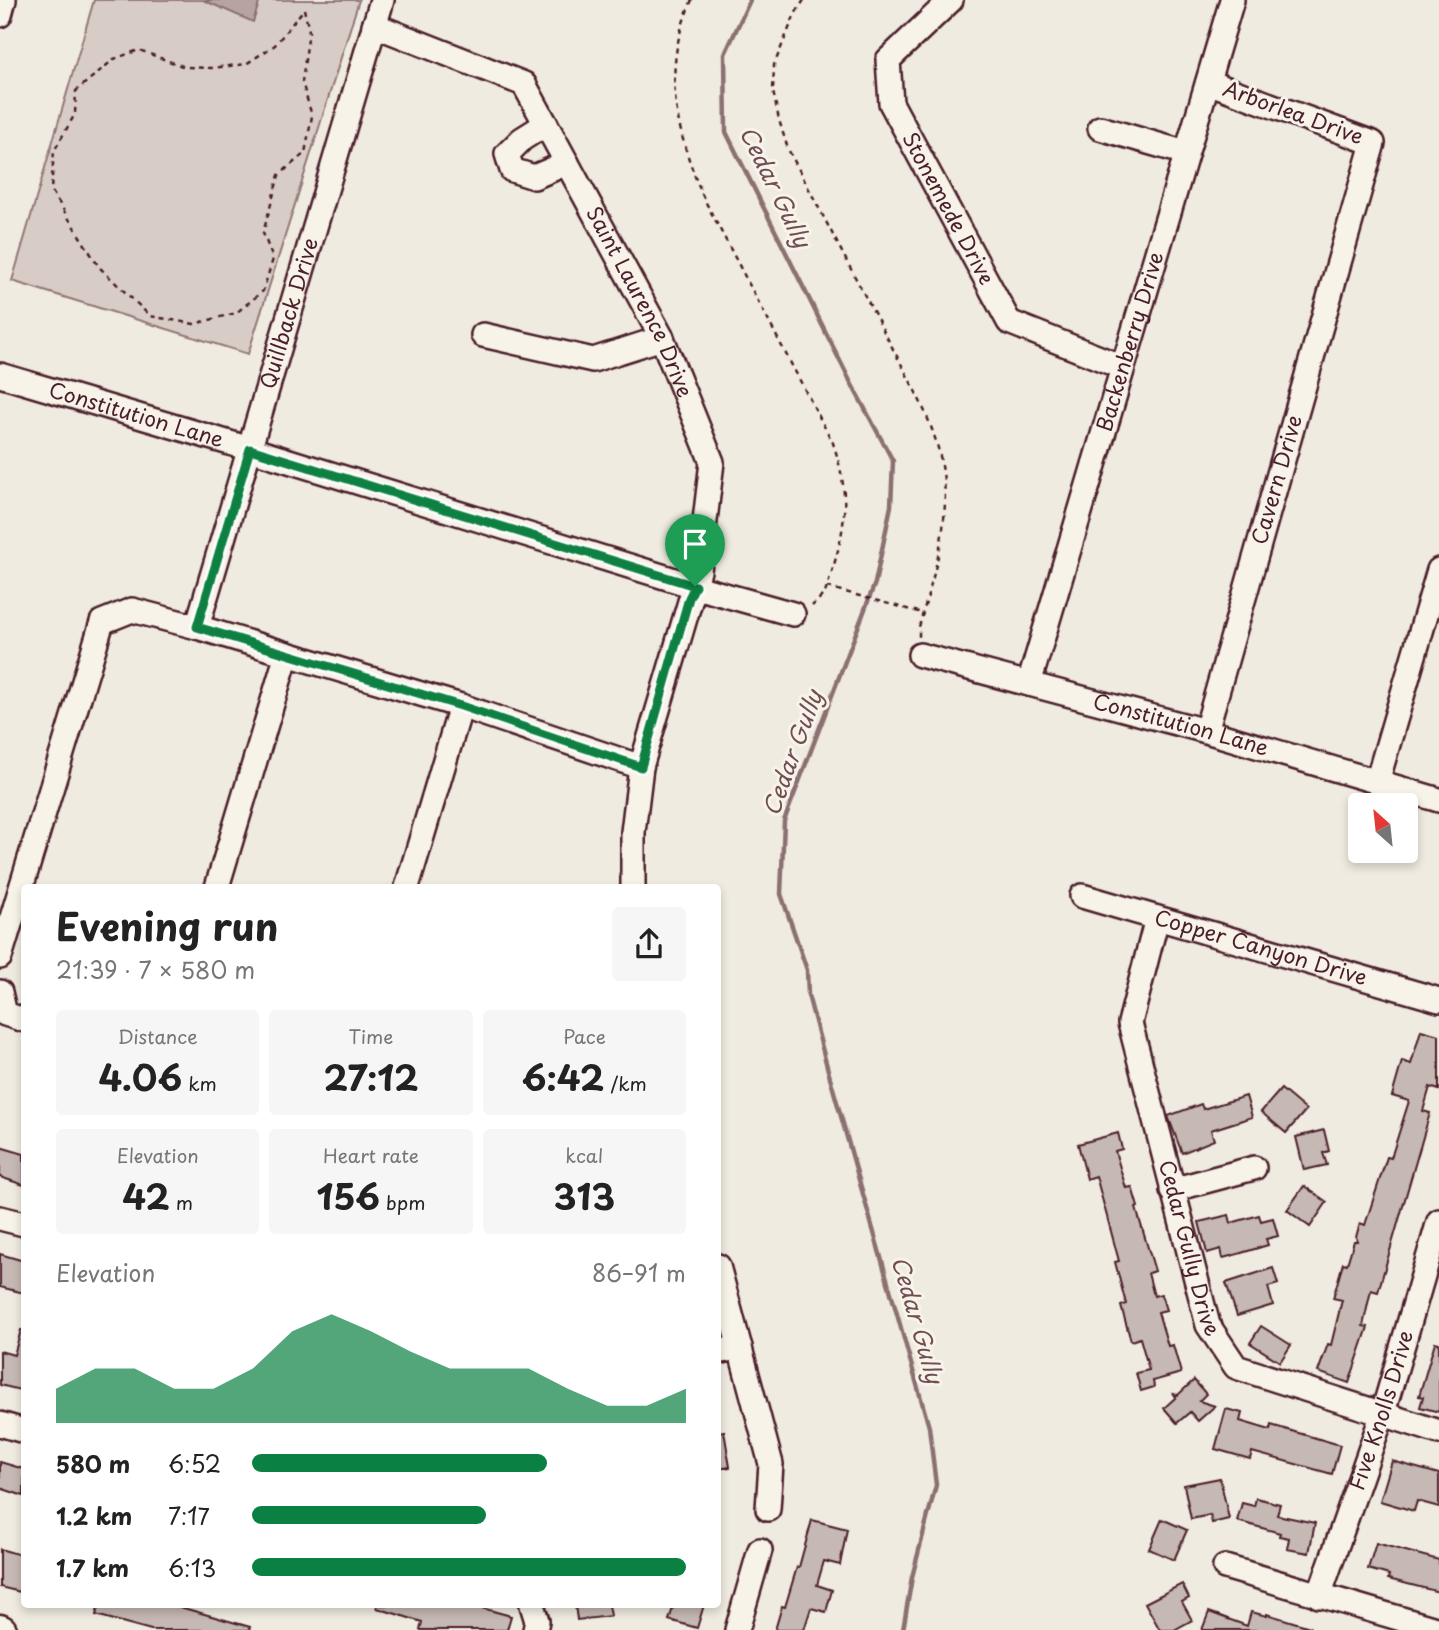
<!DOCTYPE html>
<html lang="en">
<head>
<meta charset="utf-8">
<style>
	:root { --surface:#fff; --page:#f6f6f6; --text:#222; --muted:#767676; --accent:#0b8043 }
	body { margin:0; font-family:"Playpen Sans",sans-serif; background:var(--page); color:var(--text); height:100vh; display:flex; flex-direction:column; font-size:26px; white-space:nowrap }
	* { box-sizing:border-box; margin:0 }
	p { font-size:23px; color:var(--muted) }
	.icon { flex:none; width:38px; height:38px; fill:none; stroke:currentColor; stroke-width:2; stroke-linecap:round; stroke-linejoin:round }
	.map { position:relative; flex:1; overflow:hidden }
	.side { position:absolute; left:21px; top:884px; width:700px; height:724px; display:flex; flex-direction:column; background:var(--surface); border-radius:7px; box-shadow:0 4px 10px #0003 }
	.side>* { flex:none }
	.needle { width:46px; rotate:333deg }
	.controls { position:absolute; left:1348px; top:793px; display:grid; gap:14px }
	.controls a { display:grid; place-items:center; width:70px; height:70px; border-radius:7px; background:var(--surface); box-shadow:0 4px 10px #0003; font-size:35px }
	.pin { position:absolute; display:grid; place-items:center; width:60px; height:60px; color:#fff; margin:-72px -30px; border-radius:50% 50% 50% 0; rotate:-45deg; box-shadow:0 0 7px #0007 }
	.pin .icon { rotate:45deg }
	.round { display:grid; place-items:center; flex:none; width:74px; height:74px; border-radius:7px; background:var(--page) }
	.head { display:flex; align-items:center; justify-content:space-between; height:119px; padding:0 35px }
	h1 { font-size:38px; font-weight:700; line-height:52px }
	.metrics { display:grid; grid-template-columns:repeat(3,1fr); gap:10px; height:119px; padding:7px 35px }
	.metrics div { display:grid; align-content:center; border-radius:7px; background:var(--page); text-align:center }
	.metrics b { font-size:35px; font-weight:700 }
	.metrics small { font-size:19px; font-weight:400 }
	.metrics p { font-size:19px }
	.chart { height:196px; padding:14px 35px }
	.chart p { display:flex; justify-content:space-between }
	.chart svg { width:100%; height:126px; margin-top:7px; fill:var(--accent); opacity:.7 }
	ul { padding:0 35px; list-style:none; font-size:23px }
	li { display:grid; grid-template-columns:112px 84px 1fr; align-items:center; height:52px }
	li i { height:18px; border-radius:9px; background:var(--accent) }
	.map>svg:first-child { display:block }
	.green { fill:#d8cdc6; stroke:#917678; stroke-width:2 }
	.water { fill:#b7a4a2; stroke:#8b6f72; stroke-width:2 }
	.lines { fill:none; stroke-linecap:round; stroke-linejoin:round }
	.stream { stroke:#8b6f72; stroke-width:4.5 }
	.building { fill:#c6b8b3; stroke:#4a1f2b; stroke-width:2 }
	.minor-casing { stroke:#4a1f2b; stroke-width:28 }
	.major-casing { stroke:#4a1f2b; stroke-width:33 }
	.path { stroke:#4a1f2b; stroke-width:2.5; stroke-dasharray:5 5; stroke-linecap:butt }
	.minor { stroke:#f7f3e8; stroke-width:23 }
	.major { stroke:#f7f3e8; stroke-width:28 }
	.route-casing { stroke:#fff; stroke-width:14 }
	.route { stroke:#0b8043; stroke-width:9 }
	.labels { text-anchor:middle; stroke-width:6; stroke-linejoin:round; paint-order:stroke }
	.street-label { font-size:21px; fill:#4a1f2b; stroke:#f7f3e8 }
	.water-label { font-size:23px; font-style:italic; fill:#704e55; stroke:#f7f3e8 }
</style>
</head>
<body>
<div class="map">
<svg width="1439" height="1630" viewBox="0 0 1439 1630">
	<rect width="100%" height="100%" fill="#f0ebe0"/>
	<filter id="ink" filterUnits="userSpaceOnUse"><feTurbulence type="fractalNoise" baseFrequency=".0143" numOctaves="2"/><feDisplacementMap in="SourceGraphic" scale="14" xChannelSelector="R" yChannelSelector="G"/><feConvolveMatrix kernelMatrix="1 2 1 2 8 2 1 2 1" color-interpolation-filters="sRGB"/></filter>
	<g filter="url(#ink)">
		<polygon class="green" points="94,0 359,0 248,354 12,281"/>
		<polygon class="water" points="203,0 260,0 253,22"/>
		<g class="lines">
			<polyline class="stream" points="750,0 725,54 726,132 850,381 893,461 891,506 875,583 784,821 781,894 807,970 808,995 829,1074 929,1427 936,1485 912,1577 903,1630"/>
		</g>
		<g class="building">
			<polygon points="1421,1030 1439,1035 1439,1090 1430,1087 1423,1111 1430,1113 1378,1292 1371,1290 1363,1326 1368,1327 1349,1383 1318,1372 1328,1344 1331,1345 1342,1300 1333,1298 1343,1263 1347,1264 1354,1241 1357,1241 1356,1237 1360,1223 1365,1225 1387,1157 1391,1158 1409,1101 1392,1096 1402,1061 1411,1064"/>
			<polygon points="1281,1089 1306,1110 1286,1133 1261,1112"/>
			<polygon points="1246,1096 1252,1117 1211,1130 1214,1140 1182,1153 1168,1116 1201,1104 1203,1109"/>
			<polygon points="1324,1130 1329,1151 1323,1153 1327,1165 1304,1170 1296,1137"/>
			<polygon points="1118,1133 1122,1149 1115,1151 1126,1188 1132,1187 1138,1207 1136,1208 1155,1271 1148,1273 1154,1296 1161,1294 1166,1310 1158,1312 1168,1346 1173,1345 1181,1373 1153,1381 1154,1387 1141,1391 1136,1373 1149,1370 1140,1338 1131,1341 1121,1306 1126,1304 1115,1262 1119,1261 1096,1176 1087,1179 1078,1144"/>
			<polygon points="0,1147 24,1154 24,1185 0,1177"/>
			<polygon points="1304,1186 1327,1202 1310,1227 1287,1210"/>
			<polygon points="1229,1215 1231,1223 1259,1215 1261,1221 1273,1218 1278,1236 1266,1239 1268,1245 1238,1254 1223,1258 1221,1249 1207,1253 1199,1222"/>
			<polygon points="0,1254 24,1261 24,1293 0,1287"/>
			<polygon points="1273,1268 1278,1284 1268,1287 1273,1305 1237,1316 1226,1283"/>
			<polygon points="1261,1326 1291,1345 1280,1362 1250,1343"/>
			<polygon points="21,1330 24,1330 24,1391 0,1385 0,1351 14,1355"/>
			<polygon points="1435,1342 1439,1343 1439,1412 1420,1407 1423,1397 1419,1396"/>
			<polygon points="1194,1380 1206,1394 1199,1401 1215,1406 1198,1421 1190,1412 1177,1423 1164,1408 1176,1397 1174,1394 1178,1395"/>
			<polygon points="1226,1409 1242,1413 1240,1421 1270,1430 1271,1425 1340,1445 1332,1474 1252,1452 1250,1459 1215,1449"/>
			<polygon points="724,1431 730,1467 718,1469 718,1432"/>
			<polygon points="1392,1461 1439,1474 1439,1507 1417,1501 1414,1511 1380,1501"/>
			<polygon points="0,1462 24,1469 24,1496 0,1488"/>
			<polygon points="1220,1478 1229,1519 1212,1523 1210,1515 1191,1519 1184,1485"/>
			<polygon points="1256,1498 1280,1504 1277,1515 1315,1523 1309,1553 1287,1549 1289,1538 1279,1536 1280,1533 1237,1521 1242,1503 1254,1506"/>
			<polygon points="1162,1519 1187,1530 1174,1560 1149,1549"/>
			<polygon points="812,1520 847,1529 840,1565 824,1561 817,1585 832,1590 826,1612 811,1608 804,1630 775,1630 782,1606 785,1607 797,1567 799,1567"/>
			<polygon points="1376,1543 1439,1560 1439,1592 1388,1579 1389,1575 1368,1569"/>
			<polygon points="0,1549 24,1556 24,1593 0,1587"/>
			<polygon points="1182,1584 1189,1598 1182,1602 1192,1620 1174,1630 1160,1630 1145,1603"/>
			<polygon points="99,1605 173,1605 250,1627 249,1630 151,1630 96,1615"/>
			<polygon points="377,1605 471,1605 511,1616 507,1630 420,1630 422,1622 377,1608"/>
			<polygon points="575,1605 609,1605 611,1616 577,1620"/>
			<polygon points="674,1605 704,1605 697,1628 669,1620"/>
			<polygon points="1209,1612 1247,1626 1251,1612 1267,1616 1267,1614 1310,1627 1309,1630 1202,1630"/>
		</g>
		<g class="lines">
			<defs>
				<g id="minor">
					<path id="s1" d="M951 0 888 60 891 103 1009 322 1122 367"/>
					<polyline points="0,15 4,0"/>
					<path id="s2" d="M374 25 524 84 662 338 712 462 699 571 641 767 633 832V887"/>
					<polyline points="546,124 522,139 507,154 512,170 534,177 567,163"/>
					<polyline points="1100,128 1186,153"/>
					<polyline points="483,335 593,360 662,338"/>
					<path id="s3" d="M0 375 250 449 707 590 793 614"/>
					<path id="s4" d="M197 627 382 0"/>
					<path id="s5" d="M920 655 1206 731 1439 800"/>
					<path id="s6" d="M1029 684 1232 0"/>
					<path id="s7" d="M1206 731 1373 143 1208 82"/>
					<polyline points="1377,782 1439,570"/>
					<polyline points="217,887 287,654"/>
					<polyline points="407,887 461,706"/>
					<path id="s8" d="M1082 896 1439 1000"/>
					<path id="s9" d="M1157 918 1130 1023 1208 1325 1236 1367 1439 1432"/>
					<polyline points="0,957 102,622 132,610 197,627 461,706 641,767"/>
					<polyline points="0,992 5,1014 24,1020"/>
					<polyline points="1172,1190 1254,1168"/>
					<polyline points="0,1218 24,1224"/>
					<polyline points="718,1266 771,1464 768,1509"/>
					<polyline points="718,1352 740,1347"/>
					<polyline points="0,1424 24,1431"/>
					<polyline points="1225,1567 1439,1630"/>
					<path id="s10" d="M1319 1596 1382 1416 1439 1221"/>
					<polyline points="532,1605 537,1621 535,1630"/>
					<polyline points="737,1630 760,1550"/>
				</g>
				<polyline id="major" points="0,1629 2,1630"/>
			</defs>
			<use href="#minor" class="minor-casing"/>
			<use href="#major" class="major-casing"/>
			<g class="path">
				<path d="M692 0C660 69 676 132 704 199L833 443C852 500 845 532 827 587L825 593 812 606"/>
				<path d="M804 0 795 14 774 65 773 91 779 120 788 149C819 208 849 266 880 324 905 374 939 424 944 481 949 531 932 580 919 627V637"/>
				<polygon points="304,9 309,31 302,82 312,116 305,153 279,175 263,233 273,259 263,291 236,313 194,324 150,316 99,267 51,190 54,151 75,114 76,91 114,59 139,50 185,67 212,68 246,64 275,45"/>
				<polyline points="827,587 922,613"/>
			</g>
			<use href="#minor" class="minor"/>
			<use href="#major" class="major"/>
		</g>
	</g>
	<g class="lines" filter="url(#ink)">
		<defs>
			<polygon id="route" points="250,449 695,586 689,598 641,767 461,706 197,627"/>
		</defs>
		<use href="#route" class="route-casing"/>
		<use href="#route" class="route"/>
	</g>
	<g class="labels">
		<g class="street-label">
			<text transform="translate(1293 113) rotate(20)" y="7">Arborlea Drive</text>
			<text dy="7" stroke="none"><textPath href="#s1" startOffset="250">Stonemede Drive</textPath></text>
			<text dy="7" stroke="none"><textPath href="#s2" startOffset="408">Saint Laurence Drive</textPath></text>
			<text dy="7" stroke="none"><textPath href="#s4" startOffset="327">Quillback Drive</textPath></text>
			<text dy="7" stroke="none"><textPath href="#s6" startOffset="357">Backenberry Drive</textPath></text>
			<text dy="7" stroke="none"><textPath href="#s3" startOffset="142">Constitution Lane</textPath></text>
			<text dy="7" stroke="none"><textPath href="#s7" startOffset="261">Cavern Drive</textPath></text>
			<text dy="7" stroke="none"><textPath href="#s5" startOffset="270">Constitution Lane</textPath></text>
			<text dy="7" stroke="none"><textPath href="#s8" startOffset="186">Copper Canyon Drive</textPath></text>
			<text dy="7" stroke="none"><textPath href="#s9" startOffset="341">Cedar Gully Drive</textPath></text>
			<text dy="7" stroke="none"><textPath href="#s10" startOffset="196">Five Knolls Drive</textPath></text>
		</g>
		<g class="water-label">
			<text transform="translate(775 187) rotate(64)" y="8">Cedar Gully</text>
			<text transform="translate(793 753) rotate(-70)" y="8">Cedar Gully</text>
			<text transform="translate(917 1320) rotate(74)" y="8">Cedar Gully</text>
		</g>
	</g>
</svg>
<div class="controls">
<a><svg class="needle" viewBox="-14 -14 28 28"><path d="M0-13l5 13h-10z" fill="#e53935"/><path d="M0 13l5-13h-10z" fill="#767676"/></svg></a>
</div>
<div class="pin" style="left:695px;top:586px;background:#1e9e55"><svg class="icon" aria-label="arrive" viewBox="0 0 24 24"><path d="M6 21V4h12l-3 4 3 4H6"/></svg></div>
<section class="side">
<div class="head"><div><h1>Evening run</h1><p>21:39 · 7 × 580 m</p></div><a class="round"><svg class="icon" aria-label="share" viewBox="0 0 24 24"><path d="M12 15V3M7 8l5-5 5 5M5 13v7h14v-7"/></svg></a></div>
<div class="metrics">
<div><p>Distance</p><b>4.06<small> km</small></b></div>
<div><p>Time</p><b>27:12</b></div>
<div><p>Pace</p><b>6:42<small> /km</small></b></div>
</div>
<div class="metrics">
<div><p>Elevation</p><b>42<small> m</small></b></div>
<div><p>Heart rate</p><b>156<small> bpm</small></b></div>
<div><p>kcal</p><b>313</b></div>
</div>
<div class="chart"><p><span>Elevation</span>86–91 m</p>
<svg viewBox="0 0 160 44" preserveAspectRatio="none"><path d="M0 44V32L10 25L20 25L30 32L40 32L50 25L60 12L70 6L80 12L90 19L100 25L110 25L120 25L130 32L140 38L150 38L160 32V44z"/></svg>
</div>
<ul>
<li><b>580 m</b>6:52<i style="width:68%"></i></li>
<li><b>1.2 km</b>7:17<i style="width:54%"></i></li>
<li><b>1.7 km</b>6:13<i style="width:100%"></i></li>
</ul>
</section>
</div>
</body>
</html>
